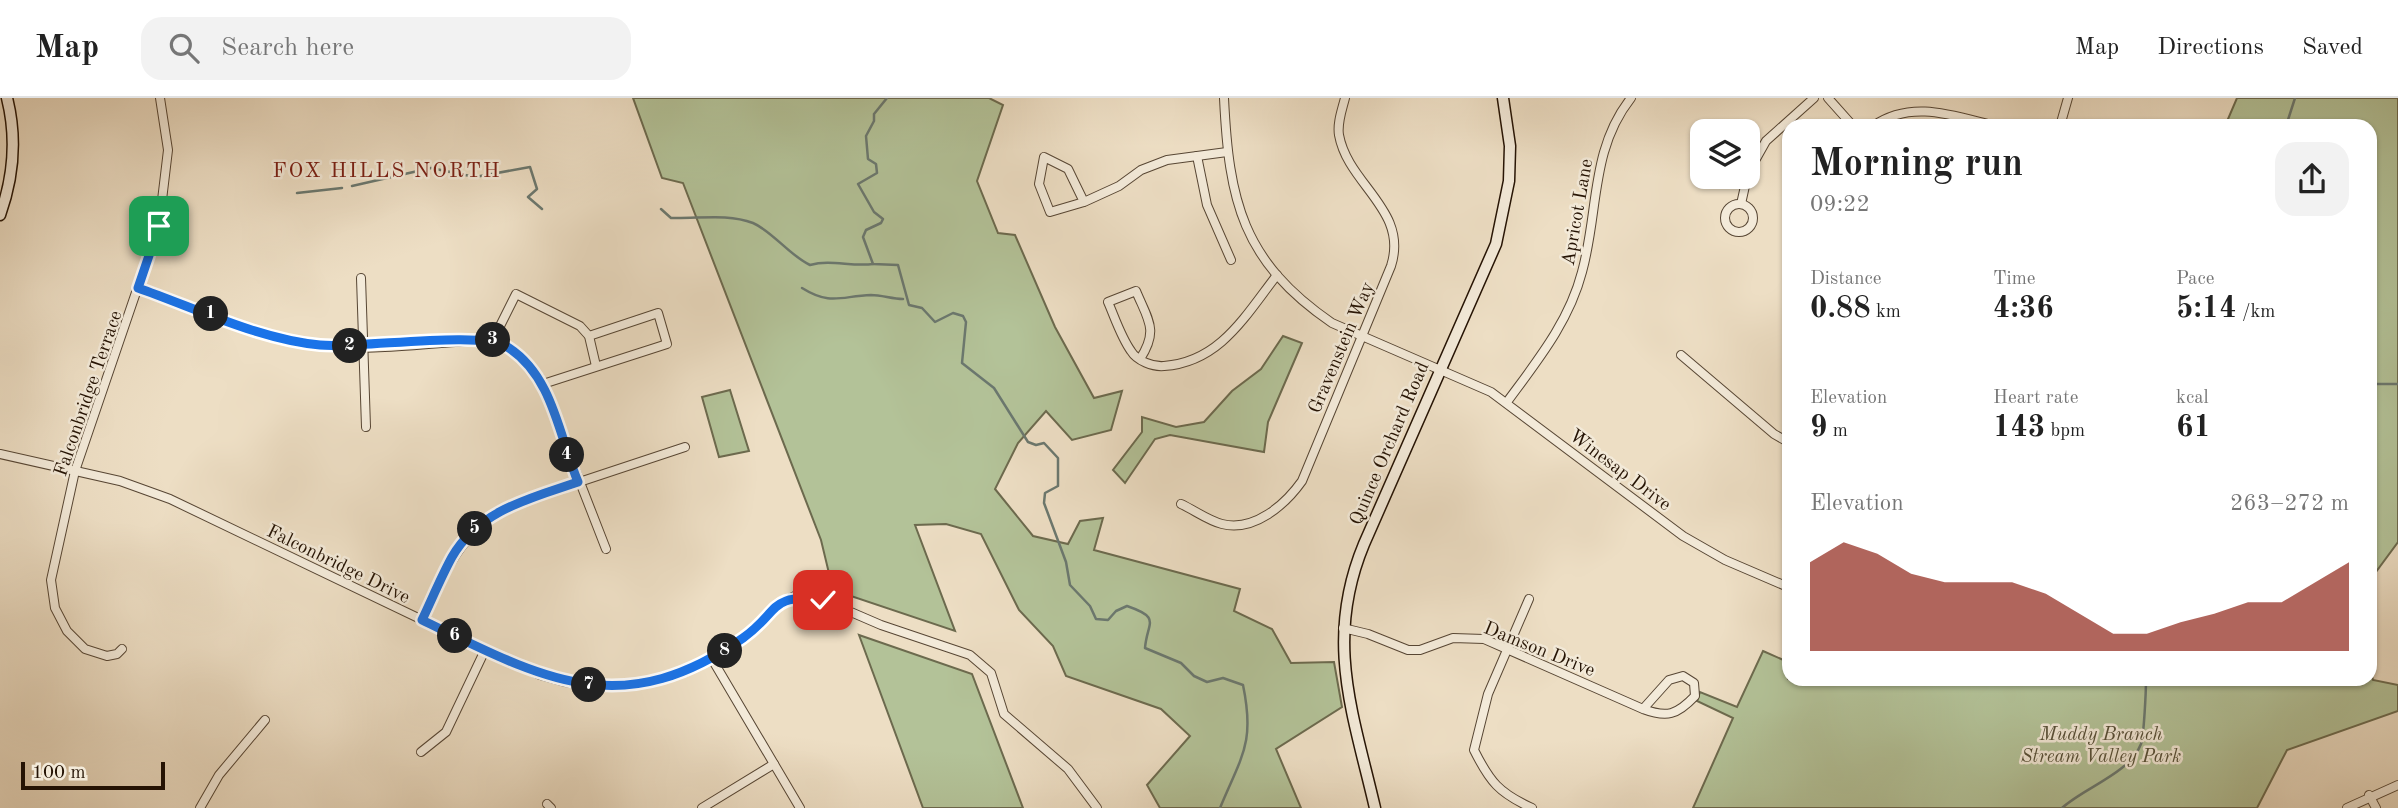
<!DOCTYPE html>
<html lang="en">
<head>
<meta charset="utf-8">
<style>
	:root { --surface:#fff; --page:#f2f2f2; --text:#222; --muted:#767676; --line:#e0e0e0; --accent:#8f2418 }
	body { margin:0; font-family:"Old Standard TT",serif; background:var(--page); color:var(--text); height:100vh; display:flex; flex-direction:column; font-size:26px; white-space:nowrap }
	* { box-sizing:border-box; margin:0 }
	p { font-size:23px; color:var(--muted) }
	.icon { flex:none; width:38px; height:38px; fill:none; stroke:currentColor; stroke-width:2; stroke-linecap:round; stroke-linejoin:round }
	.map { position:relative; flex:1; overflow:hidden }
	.details { position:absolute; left:1782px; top:21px; width:595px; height:567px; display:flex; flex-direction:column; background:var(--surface); border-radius:21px; box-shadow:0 2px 5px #0004 }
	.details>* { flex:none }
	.buttons { position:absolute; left:1690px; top:21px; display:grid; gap:14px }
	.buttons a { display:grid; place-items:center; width:70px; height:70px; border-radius:14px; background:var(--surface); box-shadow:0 2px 5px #0004; font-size:35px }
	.scale { position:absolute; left:21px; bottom:18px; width:144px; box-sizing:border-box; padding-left:7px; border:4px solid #251304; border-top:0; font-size:19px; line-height:24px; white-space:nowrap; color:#251304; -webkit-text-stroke:5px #f3ead9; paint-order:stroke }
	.pin { position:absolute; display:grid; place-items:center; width:60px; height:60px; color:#fff; margin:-30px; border-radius:14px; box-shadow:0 4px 10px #0006 }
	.km { position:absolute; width:35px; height:35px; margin:-18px; border-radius:50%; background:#222; color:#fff; font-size:19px; line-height:35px; text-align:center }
	.round { display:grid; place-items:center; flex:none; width:74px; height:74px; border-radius:21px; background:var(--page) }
	.head { display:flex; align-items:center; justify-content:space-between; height:119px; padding:0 28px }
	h1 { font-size:38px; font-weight:800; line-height:52px }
	.figures { display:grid; grid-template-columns:repeat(3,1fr); gap:10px; height:119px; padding:7px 28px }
	.figures div { display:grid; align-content:center }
	.figures b { font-size:30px; font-weight:800 }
	.figures small { font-size:19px; font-weight:400 }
	.figures p { font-size:19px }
	.chart { height:196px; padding:14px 28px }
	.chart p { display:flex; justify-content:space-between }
	.chart svg { width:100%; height:126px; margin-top:7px; fill:var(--accent); opacity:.7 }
	header { display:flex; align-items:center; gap:42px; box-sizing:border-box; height:98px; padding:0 35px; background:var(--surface); border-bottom:2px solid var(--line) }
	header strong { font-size:33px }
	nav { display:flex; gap:38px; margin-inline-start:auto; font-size:24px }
	.search { width:490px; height:63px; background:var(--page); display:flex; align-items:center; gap:18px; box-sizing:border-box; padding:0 24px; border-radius:21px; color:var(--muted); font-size:26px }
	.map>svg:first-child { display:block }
	.green { fill:#b3c298; stroke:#6c6a4e; stroke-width:2 }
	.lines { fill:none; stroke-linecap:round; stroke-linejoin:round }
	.stream { stroke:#6b786f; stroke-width:2.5 }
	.street-casing { stroke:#574634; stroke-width:10 }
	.secondary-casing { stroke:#251304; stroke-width:13 }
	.street { stroke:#f3ead9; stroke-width:8 }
	.secondary { stroke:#f3ead9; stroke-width:10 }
	.route-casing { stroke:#fff; stroke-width:14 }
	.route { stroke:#1a73e8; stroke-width:9 }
	.labels { text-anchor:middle; stroke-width:5; stroke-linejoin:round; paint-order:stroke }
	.street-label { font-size:19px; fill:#251304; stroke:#f3ead9 }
	.park-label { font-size:19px; font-style:italic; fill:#575038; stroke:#f3ead9 }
	.neighbourhood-label { font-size:21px; letter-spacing:2px; fill:#7a1f14; stroke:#f3ead9 }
</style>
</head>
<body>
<header>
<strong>Map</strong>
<div class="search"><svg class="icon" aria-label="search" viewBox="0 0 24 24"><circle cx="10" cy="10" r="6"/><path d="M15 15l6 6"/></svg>Search here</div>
<nav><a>Map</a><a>Directions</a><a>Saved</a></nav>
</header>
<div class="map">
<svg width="2398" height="710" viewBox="0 0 2398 710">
	<rect width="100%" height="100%" fill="#eddec4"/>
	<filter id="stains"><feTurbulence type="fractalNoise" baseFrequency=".00286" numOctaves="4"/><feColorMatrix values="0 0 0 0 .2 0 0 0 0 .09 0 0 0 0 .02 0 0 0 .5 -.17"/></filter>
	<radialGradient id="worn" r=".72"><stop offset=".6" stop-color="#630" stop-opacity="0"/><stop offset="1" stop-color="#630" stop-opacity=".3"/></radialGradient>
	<g class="green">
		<polygon points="633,0 989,0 1003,7 977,83 998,135 1015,137 1055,229 1094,300 1122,293 1111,332 1072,342 1046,313 1018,345 995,391 1033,438 1068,446 1080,423 1103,420 1094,452 1240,491 1234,513 1272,531 1291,565 1334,564 1342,609 1276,651 1301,710 1160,710 1147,687 1190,638 1161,611 1066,578 1053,548 1019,512 981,436 946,426 915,427 955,533 833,492 821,442 683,85 662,80"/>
		<polygon points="2237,0 2398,0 2398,444 2370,482 2370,28 2225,28"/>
		<polygon points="1283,238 1302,245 1268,324 1264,354 1170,337 1155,341 1125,385 1113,372 1142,334 1142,319 1176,329 1204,324 1232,293 1261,271"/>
		<polygon points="730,292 749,353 719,359 702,299"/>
		<polygon points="859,537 972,576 1023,710 923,710"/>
		<polygon points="1763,553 1788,564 1788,581 1828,583 2370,581 2370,570 2373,582 2398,587 2398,613 2287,652 2257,710 1693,710 1733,620 1697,603 1700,594 1737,609"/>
	</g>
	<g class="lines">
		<g class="stream">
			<path d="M887 0 874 16V23L866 38 868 61 876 66 877 75 858 86 874 114 883 121 881 125 866 132 863 139 873 166 898 167 909 207 922 210 935 224 953 215 963 218 966 224 962 265 994 290 1028 344 1036 347 1044 345 1058 360V388L1045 395 1044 405 1066 464 1070 487 1090 508 1096 521 1108 522 1116 513 1127 508C1162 520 1147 524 1145 550L1181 565 1194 578 1207 584 1223 580 1243 587C1255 645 1242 657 1220 710"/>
			<polyline points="2286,28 2295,0"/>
			<polyline points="352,88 431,70 475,79 530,69 537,91 528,99 542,111"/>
			<polyline points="297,95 342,90"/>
			<path d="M661 111 671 120C698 121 727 115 753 125 772 133 789 157 810 167 831 161 851 169 873 166"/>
			<path d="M802 190C831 208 841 198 871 197 882 197 892 201 903 201"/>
			<polyline points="2370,286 2398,286"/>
			<path d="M2062 710C2085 689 2129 676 2141 646 2144 637 2146 593 2146 581"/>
		</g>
		<defs>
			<g id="street">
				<path d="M1224 0C1229 103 1242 163 1332 225L1491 294 1683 438 1725 462 1788 489"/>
				<polyline points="1828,0 1853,28"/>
				<path d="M1873 28C1912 1 1954 18 1995 28"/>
				<polyline points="2060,28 2068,0"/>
				<polyline points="1197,58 1207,107 1231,162"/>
				<polyline points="1748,75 1766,43 1814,0"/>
				<polyline points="1084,104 1068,71 1044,59 1039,86 1050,114 1084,104 1119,88 1141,72 1167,62 1227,54"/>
				<circle cx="1739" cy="120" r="14"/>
				<polyline points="1741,106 1747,79"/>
				<polyline points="361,180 366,329"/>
				<path d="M138 190C196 210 256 238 317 247 374 255 436 243 493 242L521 259 539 279 606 451"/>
				<polyline points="493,242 516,196 580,228 589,238 596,268"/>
				<polyline points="1681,257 1774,336 1788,344"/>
				<path d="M1140 261C1159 232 1148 222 1136 193L1108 204C1115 220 1121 239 1131 253 1137 263 1153 269 1164 268 1220 264 1245 218 1277 177"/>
				<polyline points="543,286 667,246 658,215 589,238"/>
				<path d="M1507 304C1537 263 1569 224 1582 174 1599 113 1590 52 1631 0"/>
				<polyline points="0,356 120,383 170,401 485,552 540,577 565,584 600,588 637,586 685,574 712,561 749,536 775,509 795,498 823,502 881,527 970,557 991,575 1004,616 1068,671 1097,710"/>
				<path d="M1181 406C1194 412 1209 423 1222 426 1254 434 1285 407 1302 383L1391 168C1409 112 1348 87 1339 37 1337 25 1342 12 1345 0"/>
				<path d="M1529 501 1488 596 1474 652C1490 684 1499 695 1532 710"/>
				<path d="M422 522C447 471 460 433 513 406L685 349"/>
				<path d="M1343 530 1368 536 1408 552H1420L1453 540 1484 541 1643 611C1667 620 1677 617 1695 598L1694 585 1683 578 1669 582 1643 611"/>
				<polyline points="122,551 117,556 107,558 85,551 67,533 55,510 51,482 75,373 159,127 168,52 160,0"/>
				<polyline points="712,561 800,710"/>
				<polyline points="421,654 446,634 485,552"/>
				<polyline points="2369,697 2376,710"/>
				<polyline points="547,706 551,710"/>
				<polyline points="200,710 219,677 265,622"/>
				<polyline points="702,710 774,666"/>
				<polyline points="2347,710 2398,687"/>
			</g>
			<g id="secondary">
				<path d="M0 117C14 78 17 40 7 0"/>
				<path d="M1375 710C1353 615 1324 542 1364 446L1496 146 1509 83 1510 48 1503 0"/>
			</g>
		</defs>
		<use href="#street" class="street-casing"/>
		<use href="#secondary" class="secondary-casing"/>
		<use href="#street" class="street"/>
		<use href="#secondary" class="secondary"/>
	</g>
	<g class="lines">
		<defs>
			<path id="route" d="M159 128 138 190C195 210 261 242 320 247 363 251 481 231 509 250 553 279 559 338 578 384 531 400 479 412 452 459 441 479 432 501 422 522 542 580 620 626 743 540 780 514 768 495 823 502"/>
		</defs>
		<use href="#route" class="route-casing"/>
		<use href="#route" class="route"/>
	</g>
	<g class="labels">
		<g class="street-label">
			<text transform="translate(1576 114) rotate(-80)" y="7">Apricot Lane</text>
			<text transform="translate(1340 249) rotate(-67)" y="7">Gravenstein Way</text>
			<text transform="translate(87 295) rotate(-71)" y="7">Falconbridge Terrace</text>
			<text transform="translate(1388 345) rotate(-67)" y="7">Quince Orchard Road</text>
			<text transform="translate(1621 371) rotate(37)" y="7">Winesap Drive</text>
			<text transform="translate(339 465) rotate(26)" y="7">Falconbridge Drive</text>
			<text transform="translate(1540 550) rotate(22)" y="7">Damson Drive</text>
		</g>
		<g class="park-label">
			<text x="2101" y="642">Muddy Branch<tspan x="2101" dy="22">Stream Valley Park</tspan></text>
		</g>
		<g class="neighbourhood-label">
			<text x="387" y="79">FOX HILLS NORTH</text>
		</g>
	</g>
	<rect width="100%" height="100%" filter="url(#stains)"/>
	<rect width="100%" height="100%" fill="url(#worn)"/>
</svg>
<div class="buttons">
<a><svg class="icon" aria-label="layers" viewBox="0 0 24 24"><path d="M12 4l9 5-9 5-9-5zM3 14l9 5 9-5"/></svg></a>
</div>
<div class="scale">100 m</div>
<div class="pin" style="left:159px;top:128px;background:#1e9e55"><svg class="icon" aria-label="arrive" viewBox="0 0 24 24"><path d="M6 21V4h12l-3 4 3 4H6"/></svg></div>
<div class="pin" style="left:823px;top:502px;background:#d93025"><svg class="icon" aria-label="check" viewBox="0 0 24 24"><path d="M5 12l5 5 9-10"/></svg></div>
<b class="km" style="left:211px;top:216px">1</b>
<b class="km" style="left:350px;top:248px">2</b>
<b class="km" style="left:493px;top:242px">3</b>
<b class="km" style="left:567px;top:357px">4</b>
<b class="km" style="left:475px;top:431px">5</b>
<b class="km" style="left:455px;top:538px">6</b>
<b class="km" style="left:589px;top:587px">7</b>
<b class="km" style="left:725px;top:553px">8</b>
<section class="details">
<div class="head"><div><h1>Morning run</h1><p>09:22</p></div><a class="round"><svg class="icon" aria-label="share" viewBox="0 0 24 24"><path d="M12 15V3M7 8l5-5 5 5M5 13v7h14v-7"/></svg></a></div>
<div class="figures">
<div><p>Distance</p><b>0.88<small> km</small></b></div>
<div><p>Time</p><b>4:36</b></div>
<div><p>Pace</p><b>5:14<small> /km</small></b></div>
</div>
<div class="figures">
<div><p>Elevation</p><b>9<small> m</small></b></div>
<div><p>Heart rate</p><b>143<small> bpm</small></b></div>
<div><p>kcal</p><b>61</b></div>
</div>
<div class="chart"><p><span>Elevation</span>263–272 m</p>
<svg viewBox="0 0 160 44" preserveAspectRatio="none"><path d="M0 44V13L10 6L20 10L30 17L40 20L50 20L60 20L70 24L80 31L90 38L100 38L110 34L120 31L130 27L140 27L150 20L160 13V44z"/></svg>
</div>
</section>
</div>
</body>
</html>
